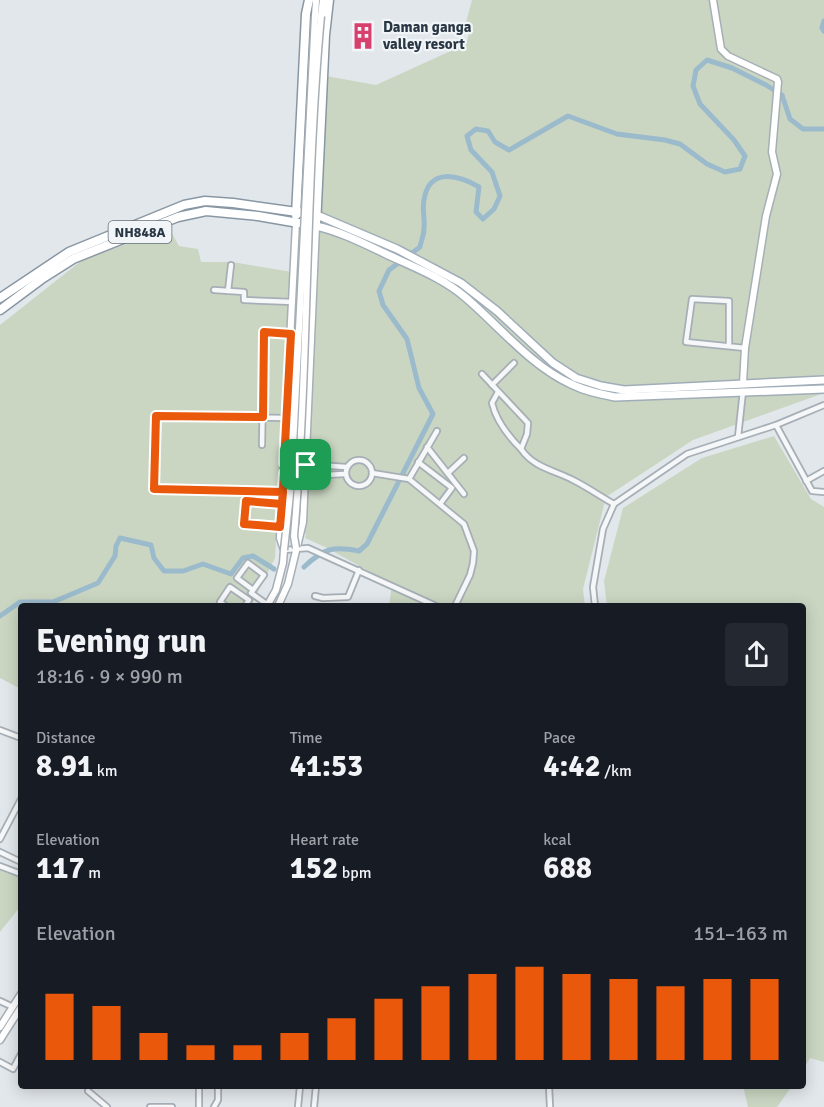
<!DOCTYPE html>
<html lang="en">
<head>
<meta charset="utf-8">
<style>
	:root { --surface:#171b24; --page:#242831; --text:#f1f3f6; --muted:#9ea1a6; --accent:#ea580c }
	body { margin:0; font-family:Signika,sans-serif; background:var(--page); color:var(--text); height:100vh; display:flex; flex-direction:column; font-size:22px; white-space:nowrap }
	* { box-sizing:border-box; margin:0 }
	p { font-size:20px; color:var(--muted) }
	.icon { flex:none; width:33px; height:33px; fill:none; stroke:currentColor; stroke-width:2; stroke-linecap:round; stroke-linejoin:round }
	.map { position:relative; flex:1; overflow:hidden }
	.sheet { position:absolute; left:18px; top:603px; width:788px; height:486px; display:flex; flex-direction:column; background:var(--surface); border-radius:6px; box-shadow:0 3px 15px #0003 }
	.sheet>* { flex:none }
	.pin { position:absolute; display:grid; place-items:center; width:51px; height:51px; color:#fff; margin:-26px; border-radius:12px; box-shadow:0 3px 9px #0006 }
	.round { display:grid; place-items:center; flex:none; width:63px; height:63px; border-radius:6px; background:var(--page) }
	.overview { display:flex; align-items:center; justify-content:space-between; height:102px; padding:0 18px }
	h1 { font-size:33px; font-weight:700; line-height:45px }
	.metrics { display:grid; grid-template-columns:repeat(3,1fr); gap:9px; height:102px; padding:6px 18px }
	.metrics div { display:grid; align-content:center }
	.metrics b { font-size:30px; font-weight:700 }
	.metrics small { font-size:16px; font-weight:400 }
	.metrics p { font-size:16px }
	.chart { height:168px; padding:12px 18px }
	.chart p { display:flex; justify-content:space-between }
	.chart svg { width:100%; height:108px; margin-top:6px; stroke:var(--accent); stroke-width:6 }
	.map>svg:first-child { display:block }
	.green { fill:#cad6c2 }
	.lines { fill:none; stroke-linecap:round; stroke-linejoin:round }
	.canal { stroke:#9bbbcd; stroke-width:5 }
	.street-casing { stroke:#a7afb6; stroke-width:8 }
	.secondary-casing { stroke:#a7afb6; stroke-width:9 }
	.primary-casing { stroke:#a0adb8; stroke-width:10 }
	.highway-casing { stroke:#8897a3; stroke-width:11 }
	.street { stroke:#f5f7f9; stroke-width:4.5 }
	.secondary { stroke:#fff; stroke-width:6 }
	.primary { stroke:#fff; stroke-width:7 }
	.highway { stroke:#fff; stroke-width:8 }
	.secondary-bridge-casing { stroke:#a7afb6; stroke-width:9; stroke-linecap:butt }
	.secondary-bridge { stroke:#fff; stroke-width:6 }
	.route-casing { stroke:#fff; stroke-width:12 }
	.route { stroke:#ea580c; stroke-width:8 }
	.labels { text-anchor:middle; stroke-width:4.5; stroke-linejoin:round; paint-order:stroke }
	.shield { fill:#f2f5f8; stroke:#65707a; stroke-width:1.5 }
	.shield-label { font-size:14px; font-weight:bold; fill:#293744 }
	.poi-label { font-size:15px; font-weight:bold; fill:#293744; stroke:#f2f5f8; text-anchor:start }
</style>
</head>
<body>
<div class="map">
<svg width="824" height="1107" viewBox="0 0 824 1107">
	<rect width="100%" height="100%" fill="#e2e7eb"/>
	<g class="green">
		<polygon points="472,0 824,0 824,393 693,440 606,497 583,589 585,606 389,606 392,584 327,548 305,538 306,534 303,532 309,477 326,76 376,85 466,44 472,24 466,22"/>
		<polygon points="169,228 179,246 198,249 201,262 232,262 292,272 275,558 251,606 21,606 21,689 0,678 0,325 81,261"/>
		<polygon points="774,436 811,499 824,507 824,1062 810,1058 803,1070 802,606 607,606 604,581 623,508 702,458"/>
		<polygon points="0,866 21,868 21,901 19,908 0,932"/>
		<polygon points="743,1086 792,1086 777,1107 748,1107"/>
	</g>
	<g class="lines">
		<g class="canal">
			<polyline points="824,21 822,28 824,31"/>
			<path d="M304 567C324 548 333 546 359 551L367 544 433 414 419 388 407 339 383 305 379 291 389 270 420 247C421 241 424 235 424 228 425 219 422 209 424 200 429 167 458 175 479 187L476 212 483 219 494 209 500 196 492 172 471 150 467 136 476 129 488 131 495 142 509 150 568 116 617 134 665 140 680 144 707 164 725 172 740 169 745 156 734 140 700 104 693 86 696 70 707 60 732 68 766 85 782 95 790 119 803 129H824"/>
			<polyline points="0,616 20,602 53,602 98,583 115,556 116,546 120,538 151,545 154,558 164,571 183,571 203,564 231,574 243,558 253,556 274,569"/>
		</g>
		<defs>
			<g id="street">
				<polyline points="214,290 244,292 244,300 293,302"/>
				<polyline points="228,291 231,265"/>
				<polyline points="729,346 729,301 692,299 686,342 745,348"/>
				<path d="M482 374 528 423 527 434 521 449C509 437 496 420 492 403L498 392"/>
				<polyline points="492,385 514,363"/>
				<polyline points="776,425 812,491 824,492"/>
				<polyline points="738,437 743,391"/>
				<polyline points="262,445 264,332 291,334"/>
				<polyline points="427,447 464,494"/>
				<path d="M521 449C534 468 554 470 573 480 587 487 600 496 614 504"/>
				<circle cx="359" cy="473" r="13"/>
				<polyline points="418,462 452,488 440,504"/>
				<polyline points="289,463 346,467"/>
				<polyline points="372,473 409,479 464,524 474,551 473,563 470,575 455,606"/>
				<polyline points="448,473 464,458"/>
				<polyline points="303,476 345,474"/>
				<polyline points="409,479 437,431"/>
				<polyline points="806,481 824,471"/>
				<polyline points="283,492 154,489 156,416 287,418"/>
				<polyline points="280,527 244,524 246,501 282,504"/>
				<polyline points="284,550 308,548 436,606"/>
				<polyline points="253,590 237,578 248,563 264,575 251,593 268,605"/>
				<polyline points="315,596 323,598 348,597 359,570"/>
				<polyline points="226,606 220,602 230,587 249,600 245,606"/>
				<polyline points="595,606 593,587 603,529 614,504 687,454 776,425 824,405"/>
				<polyline points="0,730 21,738"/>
				<polyline points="0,839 21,799"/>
				<polyline points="0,852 21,862"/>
				<polyline points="0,866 21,874"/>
				<polyline points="0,1001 13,1007"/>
				<polyline points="0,1062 13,1069 21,1054"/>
				<polyline points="199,1086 199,1107"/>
				<polyline points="549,1086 550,1107"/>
				<polyline points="88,1091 107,1107"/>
				<polyline points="150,1107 172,1107"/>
				<polyline points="214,1107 218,1100 218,1086"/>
				<polyline points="298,1107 300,1086"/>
				<polyline points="314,1107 316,1086"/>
			</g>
			<g id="secondary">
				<polyline points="713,0 721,49 728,56 777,79 778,82 772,152 777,174 766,216 745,348 743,383"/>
				<polyline points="315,16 316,0"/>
				<polyline points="321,16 323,0"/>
				<polyline points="267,606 276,590 283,563 284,550 280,538 296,223"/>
				<polyline points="278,606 288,584 303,522 316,226"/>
				<polyline points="0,1027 21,994"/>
				<polyline points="0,1040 21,1007"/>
			</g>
			<g id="primary">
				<polyline points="317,215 397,249 461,283 497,311 553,363 576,378 601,386 624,390 824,380"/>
				<path d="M316 226C339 231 363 243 384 253 411 266 442 277 465 297 498 325 531 366 571 384 585 391 600 394 615 397L824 389"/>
			</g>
			<g id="highway">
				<polyline points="296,215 306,14 309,0"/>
				<polyline points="0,298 69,252 184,205 205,201 233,203 311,214"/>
				<polyline points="0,310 43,278 73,259 178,217 206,211 258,216 316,226 325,35 329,0"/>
			</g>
		</defs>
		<use href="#street" class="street-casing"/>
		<use href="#secondary" class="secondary-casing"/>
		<use href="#primary" class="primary-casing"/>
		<use href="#highway" class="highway-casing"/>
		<use href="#street" class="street"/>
		<use href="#secondary" class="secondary"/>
		<use href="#primary" class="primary"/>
		<use href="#highway" class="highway"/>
		<defs>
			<g id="secondary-bridge">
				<path d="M296 548 294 536C309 363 305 189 321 16"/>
				<polyline points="284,550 291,485 315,16"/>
			</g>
		</defs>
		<use href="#secondary-bridge" class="secondary-bridge-casing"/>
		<use href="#secondary-bridge" class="secondary-bridge"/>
	</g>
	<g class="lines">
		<defs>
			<polyline id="route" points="306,465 284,463 291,334 264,332 263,417 156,416 154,489 283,492 280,527 244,524 246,501 282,504 284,473 305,476 306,465"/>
		</defs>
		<use href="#route" class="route-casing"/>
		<use href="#route" class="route"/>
	</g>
	<defs>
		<symbol id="building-bare" viewBox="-9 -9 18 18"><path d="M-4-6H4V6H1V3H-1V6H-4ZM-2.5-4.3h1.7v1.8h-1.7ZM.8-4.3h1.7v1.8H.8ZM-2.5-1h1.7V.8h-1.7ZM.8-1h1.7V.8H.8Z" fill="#d7406d" stroke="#f2f5f8" stroke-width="2.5" paint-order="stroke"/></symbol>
	</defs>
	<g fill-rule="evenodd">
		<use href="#building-bare" x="344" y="17" width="38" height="38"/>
	</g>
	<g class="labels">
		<rect class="shield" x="108.5" y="221" width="63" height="22" rx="4.5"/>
		<g class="shield-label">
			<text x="140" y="237">NH848A</text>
		</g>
		<g class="poi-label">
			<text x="383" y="32">Daman ganga<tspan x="383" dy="17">valley resort</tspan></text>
		</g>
	</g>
</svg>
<div class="pin" style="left:306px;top:465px;background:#1e9e55"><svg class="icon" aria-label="arrive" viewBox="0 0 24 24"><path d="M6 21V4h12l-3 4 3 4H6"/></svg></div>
<section class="sheet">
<div class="overview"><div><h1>Evening run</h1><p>18:16 · 9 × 990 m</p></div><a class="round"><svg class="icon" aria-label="share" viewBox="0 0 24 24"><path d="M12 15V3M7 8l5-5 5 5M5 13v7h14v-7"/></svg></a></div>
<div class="metrics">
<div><p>Distance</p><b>8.91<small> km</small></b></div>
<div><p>Time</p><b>41:53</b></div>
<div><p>Pace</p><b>4:42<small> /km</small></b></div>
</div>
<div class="metrics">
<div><p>Elevation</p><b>117<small> m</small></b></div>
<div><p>Heart rate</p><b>152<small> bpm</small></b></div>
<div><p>kcal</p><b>688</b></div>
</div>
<div class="chart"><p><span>Elevation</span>151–163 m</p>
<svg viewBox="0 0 160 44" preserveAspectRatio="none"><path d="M5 44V17M15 44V22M25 44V33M35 44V38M45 44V38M55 44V33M65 44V27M75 44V19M85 44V14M95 44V9M105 44V6M115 44V9M125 44V11M135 44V14M145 44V11M155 44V11"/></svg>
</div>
</section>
</div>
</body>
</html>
